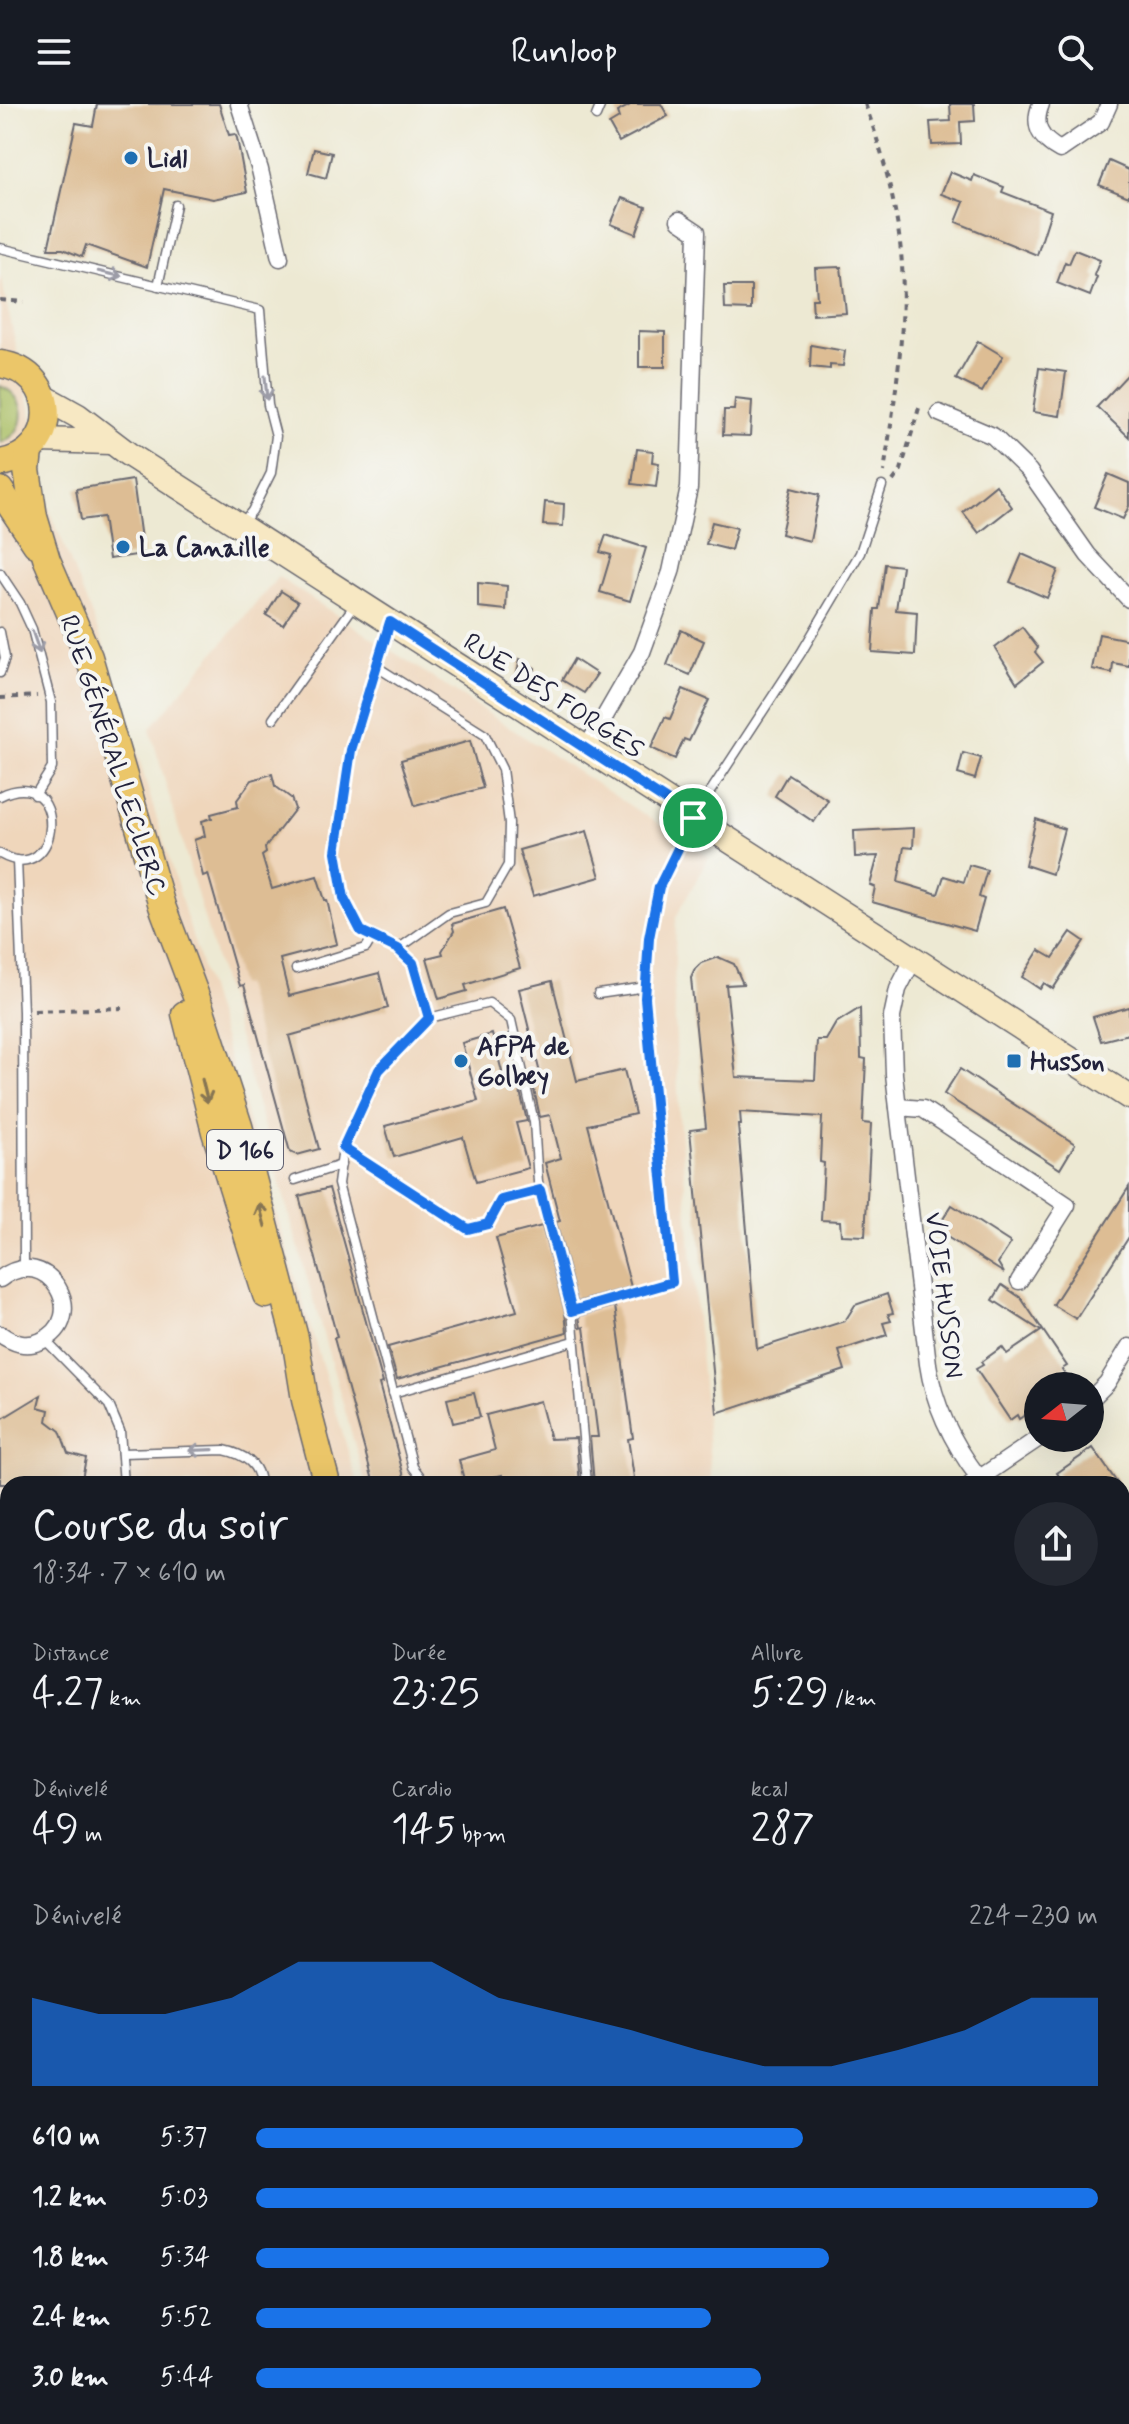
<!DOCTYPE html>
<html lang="fr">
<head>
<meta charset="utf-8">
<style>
	:root { --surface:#171b24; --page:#242831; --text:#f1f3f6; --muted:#9ea1a6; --accent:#1a73e8 }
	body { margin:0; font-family:Mynerve,sans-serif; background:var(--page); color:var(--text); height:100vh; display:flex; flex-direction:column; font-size:30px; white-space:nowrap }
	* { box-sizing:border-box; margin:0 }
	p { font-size:26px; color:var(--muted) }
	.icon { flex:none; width:44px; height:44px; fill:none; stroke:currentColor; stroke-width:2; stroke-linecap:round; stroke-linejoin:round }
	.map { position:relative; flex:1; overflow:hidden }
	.panel { position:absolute; left:0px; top:1372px; width:1130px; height:948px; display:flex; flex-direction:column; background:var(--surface); border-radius:24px 24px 0 0; box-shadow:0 8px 32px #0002 }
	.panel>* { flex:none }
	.needle { width:52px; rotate:253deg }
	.fabs { position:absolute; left:1024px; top:1268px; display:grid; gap:16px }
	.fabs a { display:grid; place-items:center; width:80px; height:80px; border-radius:50%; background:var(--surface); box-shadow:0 8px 32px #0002; font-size:40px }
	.pin { position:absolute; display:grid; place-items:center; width:68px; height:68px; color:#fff; margin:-34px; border:4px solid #fff; border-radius:50%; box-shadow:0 2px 8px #0007 }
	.round { display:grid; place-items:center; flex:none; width:84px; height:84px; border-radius:42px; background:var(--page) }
	.summary { display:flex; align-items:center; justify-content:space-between; height:136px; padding:0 32px }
	h1 { font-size:44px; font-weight:600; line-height:60px }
	.metrics { display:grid; grid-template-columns:repeat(3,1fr); gap:12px; height:136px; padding:8px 32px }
	.metrics div { display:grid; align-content:center }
	.metrics b { font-size:40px; font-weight:600 }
	.metrics small { font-size:22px; font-weight:400 }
	.metrics p { font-size:22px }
	.chart { height:224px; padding:16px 32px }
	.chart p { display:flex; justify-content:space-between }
	.chart svg { width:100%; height:144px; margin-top:8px; fill:var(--accent); opacity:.7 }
	ul { padding:0 32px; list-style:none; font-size:26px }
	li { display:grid; grid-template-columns:128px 96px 1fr; align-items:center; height:60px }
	li i { height:20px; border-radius:10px; background:var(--accent) }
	header { display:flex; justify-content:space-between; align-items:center; height:104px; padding:0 32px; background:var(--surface); font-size:36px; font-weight:600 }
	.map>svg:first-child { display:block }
	.built { fill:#efd6bb }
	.green { fill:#a8bd61; stroke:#65704e; stroke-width:2 }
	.forest { fill:#86a457; stroke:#546349; stroke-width:2 }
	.water { fill:#4ebdc5; stroke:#387080; stroke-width:2 }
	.building { fill:#ddbd94 }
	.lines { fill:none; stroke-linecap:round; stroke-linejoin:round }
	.service-casing { stroke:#696870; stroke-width:11 }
	.minor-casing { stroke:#696870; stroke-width:19 }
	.secondary-casing { stroke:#696870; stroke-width:27 }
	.primary-casing { stroke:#696870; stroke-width:29 }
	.path { stroke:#696870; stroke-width:4; stroke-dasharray:6 6; stroke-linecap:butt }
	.service { stroke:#fff; stroke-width:8 }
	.minor { stroke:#fff; stroke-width:16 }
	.secondary { stroke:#f7e8c3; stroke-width:24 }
	.primary { stroke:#ebc669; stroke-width:26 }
	.oneway { stroke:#9c9ca7 }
	.oneway2 { stroke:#867452 }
	.route-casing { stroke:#fff; stroke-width:16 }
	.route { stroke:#1a73e8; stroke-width:10 }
	.poi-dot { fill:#1f6fb2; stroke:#f6f6f2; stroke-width:3 }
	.labels { text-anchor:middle; stroke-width:8; stroke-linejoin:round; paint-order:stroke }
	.shield { fill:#f6f6f2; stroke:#626272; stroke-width:2 }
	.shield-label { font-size:24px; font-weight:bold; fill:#22223b }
	.poi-label { font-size:26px; font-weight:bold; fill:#22223b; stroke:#f6f6f2; text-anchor:start }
	.street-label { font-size:26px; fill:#22223b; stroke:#f6f6f2 }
</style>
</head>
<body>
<header><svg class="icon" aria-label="menu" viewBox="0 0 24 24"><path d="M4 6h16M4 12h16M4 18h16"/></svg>Runloop<svg class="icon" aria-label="search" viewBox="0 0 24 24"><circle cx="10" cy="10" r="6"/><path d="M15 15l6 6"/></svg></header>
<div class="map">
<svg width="1129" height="2320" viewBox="0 0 1129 2320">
	<rect width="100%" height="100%" fill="#f6f6f2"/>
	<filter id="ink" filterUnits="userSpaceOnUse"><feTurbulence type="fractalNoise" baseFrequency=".0125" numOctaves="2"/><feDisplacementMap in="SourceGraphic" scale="16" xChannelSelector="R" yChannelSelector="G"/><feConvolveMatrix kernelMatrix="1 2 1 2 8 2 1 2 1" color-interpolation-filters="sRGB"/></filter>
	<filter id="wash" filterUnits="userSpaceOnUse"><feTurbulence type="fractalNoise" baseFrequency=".006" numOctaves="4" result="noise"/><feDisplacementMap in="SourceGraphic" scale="32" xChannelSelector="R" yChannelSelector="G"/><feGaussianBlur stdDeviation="1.8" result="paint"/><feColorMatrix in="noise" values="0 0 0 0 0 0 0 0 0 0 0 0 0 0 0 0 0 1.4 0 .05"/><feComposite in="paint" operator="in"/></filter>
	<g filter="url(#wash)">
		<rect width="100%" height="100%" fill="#ede9d3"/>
		<g class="built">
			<polygon points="0,170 43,362 47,399 107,550 358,1380 8,1380 8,1798 0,1793"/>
			<polygon points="278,473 709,753 676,813 674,892 679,1013 712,1380 366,1380 150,625"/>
		</g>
		<path class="green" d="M0 282C29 292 29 329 0 339Z"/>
		<g class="forest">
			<polygon points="1129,1757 1129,2320 783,2320 787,2312 1122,2312 1122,1763"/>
			<polygon points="296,2312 521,2312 527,2320 296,2320"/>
		</g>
		<polygon class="water" points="0,1815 8,1822 8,2312 209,2312 208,2320 0,2320"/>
		<g id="blocks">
			<g class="building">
				<polygon points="97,0 219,0 229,31 235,30 237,34 247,88 213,95 164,85 147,163 86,141 82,153 63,145 48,145 76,19 93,22"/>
				<polygon points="632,0 661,0 668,12 619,38 609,20 619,14 617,8"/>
				<polygon points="950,0 974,0 975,17 960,18 961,40 932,41 930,18 951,17"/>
				<polygon points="314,45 332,49 326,74 308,69"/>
				<polygon points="1109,57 1129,66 1129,93 1099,81"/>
				<polygon points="950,68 972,77 974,71 1004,83 1002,88 1051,107 1037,151 956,118 964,98 941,90"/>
				<polygon points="622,94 646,103 636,130 611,120"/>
				<polygon points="1075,146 1100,156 1094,171 1097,173 1090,192 1057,179 1065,158 1069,160"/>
				<polygon points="841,163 846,209 813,211 812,195 817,195 815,164"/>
				<polygon points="724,182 751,182 751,206 725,205"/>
				<polygon points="639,227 665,228 665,263 639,263"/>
				<polygon points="978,237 1003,252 982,288 956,275"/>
				<polygon points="811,241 845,247 843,262 830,261 830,265 810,263"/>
				<polygon points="1039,264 1066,268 1060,312 1033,308"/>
				<polygon points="1129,269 1129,333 1097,303"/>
				<polygon points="735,295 752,297 750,332 723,331 724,306 734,306"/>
				<polygon points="637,345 653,347 652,358 659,359 656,383 632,380"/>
				<polygon points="1108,370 1129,379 1129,402 1123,415 1094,403"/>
				<polygon points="133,376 143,450 109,455 103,413 81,416 76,385"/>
				<polygon points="996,381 1012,403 979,429 963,408"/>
				<polygon points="791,384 819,391 810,437 781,430"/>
				<polygon points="545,398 564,400 563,422 543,421"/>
				<polygon points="712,418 737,424 731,446 706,440"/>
				<polygon points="606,431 646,444 630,497 600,488 611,451 600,448"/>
				<polygon points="1022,450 1058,466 1047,494 1010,478"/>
				<polygon points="885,460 902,462 896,506 917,508 915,551 872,548 875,505 879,505"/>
				<polygon points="478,479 507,482 506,506 478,503"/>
				<polygon points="281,487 298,498 283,521 266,511"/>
				<polygon points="1022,523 1038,544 1035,548 1043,558 1017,579 995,544"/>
				<polygon points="681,526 704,537 690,571 667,561"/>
				<polygon points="1099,530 1129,536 1129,562 1113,559 1112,569 1092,565"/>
				<polygon points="520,555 535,564 532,582 516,573"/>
				<polygon points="574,555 597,570 584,589 562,576"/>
				<polygon points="683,585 709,596 689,637 684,635 675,655 651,644 665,613 670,615"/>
				<polygon points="470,637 483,684 415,702 401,656"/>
				<polygon points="963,649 981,654 975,675 958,670"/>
				<polygon points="272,670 275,682 291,694 295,705 265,744 266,749 262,752 272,785 317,772 325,796 327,796 337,840 280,855 289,892 379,869 388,904 289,932 319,1045 297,1051 290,1048 244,881 240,882 208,770 203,772 194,736 205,732 202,717 212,714 211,710 238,703 237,696 252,676"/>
				<polygon points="788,670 828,696 814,718 775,692"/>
				<polygon points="1036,715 1064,725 1052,770 1025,761"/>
				<polygon points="914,724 913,744 904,743 898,778 938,790 944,772 964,778 969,761 987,766 979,793 984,795 975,827 872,798 875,783 870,781 878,752 855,753 854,727"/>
				<polygon points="587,727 600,773 533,792 519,746"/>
				<polygon points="503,805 520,864 465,881 467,887 439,895 427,854 443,850 442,847 454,827 452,820"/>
				<polygon points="1071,828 1084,837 1053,885 1044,879 1040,885 1022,873 1039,846 1053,854"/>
				<polygon points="718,853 734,860 743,880 726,881 736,973 815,976 817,936 826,936 836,919 860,904 861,954 866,955 863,1019 871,1020 865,1132 841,1131 840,1117 821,1116 824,1059 820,1058 822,1013 740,1008 741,1021 738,1021 757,1245 845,1217 855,1201 887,1190 893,1209 888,1210 891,1217 883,1219 887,1231 839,1247 845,1266 717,1309 690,1026 706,1024 691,874 695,865 701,859"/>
				<polygon points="552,877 577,977 624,966 635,1010 588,1021 631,1183 577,1198 556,1118 560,1117 545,1059 561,1054 550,1011 540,1013 531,972 540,969 519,885"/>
				<polygon points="1129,903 1129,930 1101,937 1093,913"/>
				<polygon points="492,930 505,979 517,975 527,1017 516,1019 528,1064 476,1078 463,1033 394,1053 385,1022 478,997 462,939"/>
				<polygon points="960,965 1075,1040 1060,1065 944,990"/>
				<polygon points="1129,1083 1129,1133 1076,1215 1053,1201"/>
				<polygon points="329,1084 383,1279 379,1280 406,1380 374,1380 334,1234 337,1233 299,1092"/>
				<polygon points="952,1101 1011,1139 998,1159 1004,1169 936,1126"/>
				<polygon points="542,1122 565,1208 567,1228 397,1275 388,1243 517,1207 496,1134"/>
				<polygon points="1002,1181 1021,1194 1067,1262 1062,1265 1067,1273 1053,1282 1038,1282 1038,1302 1019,1315 1017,1311 1010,1316 976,1265 983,1261 981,1258 1002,1243 1007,1250 1041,1227 993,1196"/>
				<polygon points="615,1202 633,1334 628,1335 635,1380 594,1380 590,1333 598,1333 584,1223 581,1224 579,1212"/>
				<polygon points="474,1289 480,1313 453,1319 447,1295"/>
				<polygon points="41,1291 38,1303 49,1306 47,1317 60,1327 68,1349 86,1354 81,1380 0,1380 0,1316"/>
				<polygon points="540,1297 550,1335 576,1334 580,1380 549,1380 548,1375 531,1379 530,1373 504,1379 502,1371 465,1380 459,1356 495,1346 486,1311"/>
				<polygon points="1093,1344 1118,1380 1064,1380 1057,1369"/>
			</g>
		</g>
	</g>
	<g filter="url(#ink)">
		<use href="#blocks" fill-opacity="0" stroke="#696870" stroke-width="2"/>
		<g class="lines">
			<defs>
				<g id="service">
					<polyline points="596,12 601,0"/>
					<polyline points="0,144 260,206 268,301 276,332 271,369 252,407 241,420"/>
					<polyline points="158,182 176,101"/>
					<polyline points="0,469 20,499 32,525 51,598 52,664 35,691"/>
					<polyline points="389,523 351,646 336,748 344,794 361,827 398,845 413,859 429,914 489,899 511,916 534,1018 538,1078 572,1207 587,1380"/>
					<polyline points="0,528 5,554 0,569"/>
					<polyline points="377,563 485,631 502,665 509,719 508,761 486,799 449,809 398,845"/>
					<polyline points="273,615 356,499"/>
					<path d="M0 692C70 658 64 786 0 750"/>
					<polyline points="17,756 23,908 24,1165"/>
					<polyline points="296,865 366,844 373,832"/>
					<polyline points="598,890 646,883"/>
					<polyline points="343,1044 468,1125 488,1120 501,1096 540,1086"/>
					<polyline points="295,1076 341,1061"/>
					<polyline points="572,1207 672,1178 645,894 649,834 659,783 693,714 801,549 860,449 882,382"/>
					<polyline points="45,1236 109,1301 120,1327 124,1380"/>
					<polyline points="393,1289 574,1237"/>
					<path d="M122 1349 224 1346C243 1350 259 1359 260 1380"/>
					<polyline points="426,1380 413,1363 338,1080 343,1044 379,966 429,914"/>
					<polyline points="0,1680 5,1684"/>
				</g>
				<g id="minor">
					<polyline points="239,0 260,66 280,154"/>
					<path d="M1041 0C1032 22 1040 35 1060 46L1101 18 1109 0"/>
					<polyline points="939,309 993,332 1029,367 1088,451 1129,495"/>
					<polyline points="586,645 642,548 671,468 689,384 697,128 679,116"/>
					<path d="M913 856 898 885 892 913 894 970 928 1260C934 1302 954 1341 979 1374"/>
					<polyline points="898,1003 923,1005 1067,1101 1019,1177"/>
					<path d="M0 1175C48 1137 92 1215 41 1237 26 1244 13 1239 0 1230"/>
					<polyline points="1090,1296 1107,1279 1129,1243"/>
					<polyline points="971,1380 1039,1334"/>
					<polyline points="0,1480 8,1486"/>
				</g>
				<g id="secondary">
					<polyline points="44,293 78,312 128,350 1129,993"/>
					<polyline points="39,336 111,338"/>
				</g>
				<g id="primary">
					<path d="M0 260C61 268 61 350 0 359"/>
					<polyline points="29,347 27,366 34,413 47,456 89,553 162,802 200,903 239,1022 295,1234 305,1296 327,1380"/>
					<polyline points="0,386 36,440"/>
					<polyline points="185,910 215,1028 266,1191"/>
					<polyline points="589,2312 591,2320"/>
				</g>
			</defs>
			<use href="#service" class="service-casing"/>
			<use href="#minor" class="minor-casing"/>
			<use href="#secondary" class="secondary-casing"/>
			<use href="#primary" class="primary-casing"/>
			<g class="path">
				<path d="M865 0C883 48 899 110 902 161 906 230 894 300 884 368"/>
				<polyline points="0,196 24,198"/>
				<polyline points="893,377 901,366 919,304 924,305"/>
				<polyline points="0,594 37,592"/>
				<polyline points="34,907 122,904"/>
			</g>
			<use href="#service" class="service"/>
			<use href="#minor" class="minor"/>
			<use href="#secondary" class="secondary"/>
			<use href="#primary" class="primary"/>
		</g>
		<defs><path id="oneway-shaft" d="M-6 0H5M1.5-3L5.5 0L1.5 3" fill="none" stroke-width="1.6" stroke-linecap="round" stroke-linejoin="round" transform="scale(2)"/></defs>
		<g class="oneway">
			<use href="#oneway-shaft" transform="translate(110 170) rotate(13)"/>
			<use href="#oneway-shaft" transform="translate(266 284) rotate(85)"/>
			<use href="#oneway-shaft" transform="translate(36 538) rotate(71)"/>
			<use href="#oneway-shaft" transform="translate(201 1346) rotate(178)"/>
		</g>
		<g class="oneway2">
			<use href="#oneway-shaft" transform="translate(205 987) rotate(76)"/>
			<use href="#oneway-shaft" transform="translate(262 1111) rotate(-105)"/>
		</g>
	</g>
	<g class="lines" filter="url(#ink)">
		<defs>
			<polygon id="route" points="390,518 693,714 659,783 649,834 645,894 672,1178 572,1207 540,1086 501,1096 488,1120 468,1125 343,1044 379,966 429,914 413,859 398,845 361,827 344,794 336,748 351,646"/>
		</defs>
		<use href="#route" class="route-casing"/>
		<use href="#route" class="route"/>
	</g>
	<g class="poi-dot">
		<circle cx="131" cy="54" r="8"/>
		<circle cx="123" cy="443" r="8"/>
		<circle cx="461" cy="957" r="8"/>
		<rect x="1006" y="949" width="16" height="16" rx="4"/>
	</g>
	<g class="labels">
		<rect class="shield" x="207" y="1026" width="76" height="40" rx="6"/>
		<g class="shield-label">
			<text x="245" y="1054">D 166</text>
		</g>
		<g class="poi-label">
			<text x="147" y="63">Lidl</text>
			<text x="139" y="452">La Canaille</text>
			<text x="477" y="951">AFPA de<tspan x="477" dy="30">Golbey</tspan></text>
			<text x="1030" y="966">Husson</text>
		</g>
		<g class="street-label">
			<text transform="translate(554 591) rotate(33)" y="9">RUE DES FORGES</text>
			<text transform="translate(114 651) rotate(72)" y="9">RUE GÉNÉRAL LECLERC</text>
			<text transform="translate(945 1191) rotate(83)" y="9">VOIE HUSSON</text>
		</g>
	</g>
</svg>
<div class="fabs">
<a><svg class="needle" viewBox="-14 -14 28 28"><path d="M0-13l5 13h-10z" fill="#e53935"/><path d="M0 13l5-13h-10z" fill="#9ea1a6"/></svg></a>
</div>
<div class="pin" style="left:693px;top:714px;background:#1e9e55"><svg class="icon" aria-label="arrive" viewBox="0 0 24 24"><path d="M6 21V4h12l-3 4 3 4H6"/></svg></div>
<section class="panel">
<div class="summary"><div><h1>Course du soir</h1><p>18:34 · 7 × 610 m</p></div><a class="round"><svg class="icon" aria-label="share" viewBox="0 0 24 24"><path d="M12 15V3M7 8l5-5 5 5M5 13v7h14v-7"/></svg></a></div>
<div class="metrics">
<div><p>Distance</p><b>4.27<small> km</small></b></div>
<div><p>Durée</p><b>23:25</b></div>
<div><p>Allure</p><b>5:29<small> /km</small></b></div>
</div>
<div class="metrics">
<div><p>Dénivelé</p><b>49<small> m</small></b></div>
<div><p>Cardio</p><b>145<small> bpm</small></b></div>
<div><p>kcal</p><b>287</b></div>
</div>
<div class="chart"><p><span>Dénivelé</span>224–230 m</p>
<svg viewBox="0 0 160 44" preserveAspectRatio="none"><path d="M0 44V17L10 22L20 22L30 17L40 6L50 6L60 6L70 17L80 22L90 27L100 33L110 38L120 38L130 33L140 27L150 17L160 17V44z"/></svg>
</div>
<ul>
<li><b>610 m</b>5:37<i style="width:65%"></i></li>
<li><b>1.2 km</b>5:03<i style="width:100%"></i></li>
<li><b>1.8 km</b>5:34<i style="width:68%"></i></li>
<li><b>2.4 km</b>5:52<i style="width:54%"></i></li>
<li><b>3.0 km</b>5:44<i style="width:60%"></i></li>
</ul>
</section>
</div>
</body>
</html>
